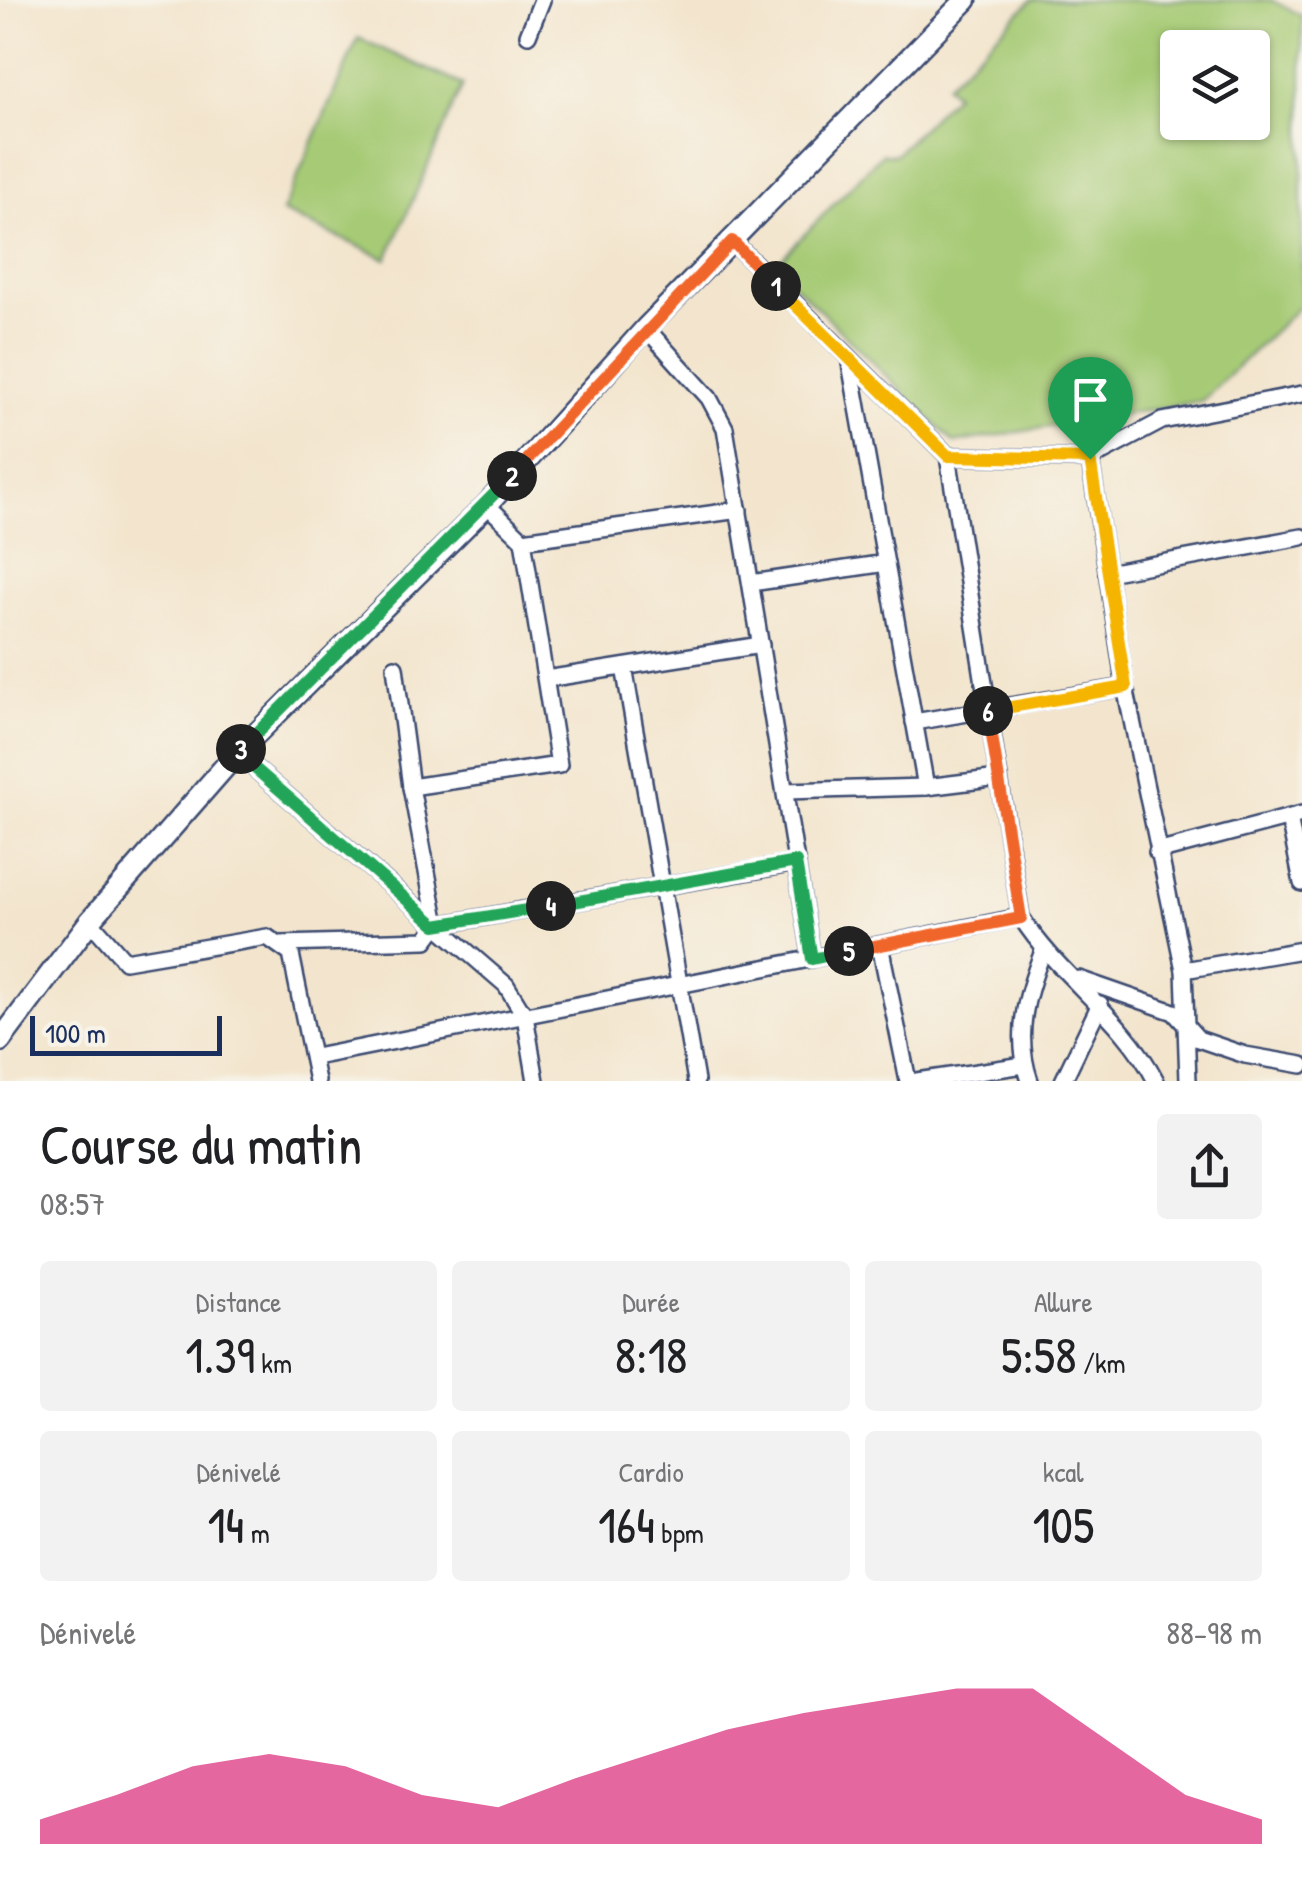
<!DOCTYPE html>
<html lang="fr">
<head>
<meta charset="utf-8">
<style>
	:root { --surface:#fff; --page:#f2f2f2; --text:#202124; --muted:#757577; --accent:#db2777 }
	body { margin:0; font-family:"Patrick Hand",sans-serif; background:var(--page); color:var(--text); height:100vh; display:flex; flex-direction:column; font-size:38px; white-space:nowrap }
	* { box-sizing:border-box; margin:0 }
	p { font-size:32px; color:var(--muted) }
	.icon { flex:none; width:55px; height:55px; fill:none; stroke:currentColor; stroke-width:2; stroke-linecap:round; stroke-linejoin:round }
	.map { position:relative; height:1081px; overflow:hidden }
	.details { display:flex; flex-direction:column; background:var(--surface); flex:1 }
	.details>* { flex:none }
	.tools { position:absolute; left:1160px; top:30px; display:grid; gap:20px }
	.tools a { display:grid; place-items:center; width:110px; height:110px; border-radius:10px; background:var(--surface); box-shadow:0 2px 8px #0004; font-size:50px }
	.scale { position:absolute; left:30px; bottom:25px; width:192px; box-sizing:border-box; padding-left:10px; border:5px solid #1b2f5e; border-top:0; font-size:28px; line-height:35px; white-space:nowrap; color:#1b2f5e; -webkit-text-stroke:8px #f7f3e8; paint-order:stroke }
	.pin { position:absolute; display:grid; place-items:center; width:85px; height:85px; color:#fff; margin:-102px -42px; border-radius:50% 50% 50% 0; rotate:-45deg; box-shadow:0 0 10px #0007 }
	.pin .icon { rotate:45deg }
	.km { position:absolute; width:50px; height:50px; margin:-25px; border-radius:50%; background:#222; color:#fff; font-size:28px; line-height:50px; text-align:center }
	.round { display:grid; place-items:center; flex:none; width:105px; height:105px; border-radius:10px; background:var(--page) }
	.headline { display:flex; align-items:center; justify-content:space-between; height:170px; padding:0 40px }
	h1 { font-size:55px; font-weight:600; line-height:75px }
	.figures { display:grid; grid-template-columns:repeat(3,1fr); gap:15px; height:170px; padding:10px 40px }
	.figures div { display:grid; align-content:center; border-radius:10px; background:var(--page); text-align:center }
	.figures b { font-size:50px; font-weight:600 }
	.figures small { font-size:28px; font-weight:400 }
	.figures p { font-size:28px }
	.chart { height:280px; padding:20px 40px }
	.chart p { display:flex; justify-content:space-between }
	.chart svg { width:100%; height:180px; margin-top:10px; fill:var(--accent); opacity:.7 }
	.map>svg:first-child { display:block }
	.green { fill:#a6ca74; stroke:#607c69; stroke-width:2.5; fill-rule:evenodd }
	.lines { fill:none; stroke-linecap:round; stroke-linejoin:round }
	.minor-casing { stroke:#3b4a6f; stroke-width:20 }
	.major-casing { stroke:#3b4a6f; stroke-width:25 }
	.minor { stroke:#fff; stroke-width:15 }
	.major { stroke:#fff; stroke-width:20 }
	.split-1-casing { stroke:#fff; stroke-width:20 }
	.split-2-casing { stroke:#fff; stroke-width:20 }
	.split-3-casing { stroke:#fff; stroke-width:20 }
	.split-4-casing { stroke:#fff; stroke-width:20 }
	.split-5-casing { stroke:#fff; stroke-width:20 }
	.split-6-casing { stroke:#fff; stroke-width:20 }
	.split-7-casing { stroke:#fff; stroke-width:20 }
	.split-1 { stroke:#f5b400; stroke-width:12 }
	.split-2 { stroke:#f0652b; stroke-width:12 }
	.split-3 { stroke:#22a559; stroke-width:12 }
	.split-4 { stroke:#22a559; stroke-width:12 }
	.split-5 { stroke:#22a559; stroke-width:12 }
	.split-6 { stroke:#f0652b; stroke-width:12 }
	.split-7 { stroke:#f5b400; stroke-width:12 }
</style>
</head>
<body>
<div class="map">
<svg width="1302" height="1081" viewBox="0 0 1302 1081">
	<rect width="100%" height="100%" fill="#f7f3e8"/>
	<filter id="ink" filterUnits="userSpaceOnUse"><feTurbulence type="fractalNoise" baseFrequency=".01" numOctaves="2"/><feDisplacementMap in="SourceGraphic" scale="20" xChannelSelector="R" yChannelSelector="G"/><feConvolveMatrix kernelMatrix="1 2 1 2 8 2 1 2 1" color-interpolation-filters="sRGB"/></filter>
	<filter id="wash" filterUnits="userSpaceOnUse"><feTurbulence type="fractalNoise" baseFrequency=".0048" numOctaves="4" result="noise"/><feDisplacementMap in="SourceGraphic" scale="40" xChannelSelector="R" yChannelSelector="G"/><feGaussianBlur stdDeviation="2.25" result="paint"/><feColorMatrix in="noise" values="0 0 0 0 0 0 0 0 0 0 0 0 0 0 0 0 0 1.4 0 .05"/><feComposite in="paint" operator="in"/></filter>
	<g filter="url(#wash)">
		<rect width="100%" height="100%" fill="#f3e5cd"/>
		<g class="green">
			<path d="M1032 0H1271L1302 16V304L1202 401 954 443 784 275 781 259 882 154 895 155 955 94 946 85ZM1178 48H1252V122H1178Z"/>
			<polygon points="358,38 463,85 387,259 282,212"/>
		</g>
	</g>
	<g filter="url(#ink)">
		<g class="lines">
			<defs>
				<g id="minor">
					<polyline points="528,35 542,0"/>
					<path d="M732 241 948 456 1021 917C1060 978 1123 1016 1156 1081"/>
					<polyline points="646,328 709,398 725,428 812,959"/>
					<polyline points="850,363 926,787"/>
					<polyline points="948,456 1090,459 1162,421 1302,394"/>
					<polyline points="1090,459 1125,687 1184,970 1188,1081"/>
					<polyline points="523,540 739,510"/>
					<polyline points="1107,573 1302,537"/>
					<polyline points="751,583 886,563"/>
					<polyline points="395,667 411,787 437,925"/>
					<polyline points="624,667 696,1081"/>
					<polyline points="546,679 761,645"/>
					<polyline points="914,722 1125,687"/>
					<polyline points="237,753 506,985 525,1016 536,1081"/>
					<polyline points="411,787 559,765 523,540 487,505"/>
					<polyline points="785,791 926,787 999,778"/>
					<polyline points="1289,818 1302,883"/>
					<polyline points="1157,852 1302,814"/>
					<polyline points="90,921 125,961 267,937 291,954 317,1081"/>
					<polyline points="281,944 426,940 437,925 797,863"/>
					<polyline points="880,945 908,1081"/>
					<polyline points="1184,970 1302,950"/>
					<polyline points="1079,979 1174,1012 1198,1039 1245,1055 1302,1065"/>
					<polyline points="315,1057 1021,917"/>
					<polyline points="917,1081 1024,1065"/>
					<path d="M1030 1081C1014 1035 1026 995 1043 951"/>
					<polyline points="1063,1081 1100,1004"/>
				</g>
				<polyline id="major" points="0,1041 90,921 237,753 487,505 646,328 966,0"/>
			</defs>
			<use href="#minor" class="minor-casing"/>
			<use href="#major" class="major-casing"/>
			<use href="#minor" class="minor"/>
			<use href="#major" class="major"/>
		</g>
	</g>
	<g class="lines" filter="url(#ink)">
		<defs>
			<polyline id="split-1" points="776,286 948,456 1090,459"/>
			<polyline id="split-2" points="512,476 732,241 776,286"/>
			<polyline id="split-3" points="241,749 512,476"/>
			<polyline id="split-4" points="241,749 237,753 436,925 551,906"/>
			<polyline id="split-5" points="551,906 796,862 812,959 849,951"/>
			<polyline id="split-6" points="849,951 1021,918 988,711"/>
			<polyline id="split-7" points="988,711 1126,687 1090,459"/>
		</defs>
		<use href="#split-1" class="split-1-casing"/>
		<use href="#split-2" class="split-2-casing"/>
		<use href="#split-3" class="split-3-casing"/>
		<use href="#split-4" class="split-4-casing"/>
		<use href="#split-5" class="split-5-casing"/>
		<use href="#split-6" class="split-6-casing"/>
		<use href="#split-7" class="split-7-casing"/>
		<use href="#split-1" class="split-1"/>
		<use href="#split-2" class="split-2"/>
		<use href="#split-3" class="split-3"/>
		<use href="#split-4" class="split-4"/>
		<use href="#split-5" class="split-5"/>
		<use href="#split-6" class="split-6"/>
		<use href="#split-7" class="split-7"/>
	</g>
</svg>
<div class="tools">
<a><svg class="icon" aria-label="layers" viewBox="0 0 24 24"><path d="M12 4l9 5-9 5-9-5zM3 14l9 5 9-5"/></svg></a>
</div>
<div class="scale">100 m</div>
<div class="pin" style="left:1090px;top:459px;background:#1e9e55"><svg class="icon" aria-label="arrive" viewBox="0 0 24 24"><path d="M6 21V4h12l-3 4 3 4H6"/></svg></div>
<b class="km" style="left:776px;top:286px">1</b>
<b class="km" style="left:512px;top:476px">2</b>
<b class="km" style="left:241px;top:749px">3</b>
<b class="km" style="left:551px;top:906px">4</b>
<b class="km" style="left:849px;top:951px">5</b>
<b class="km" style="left:988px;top:711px">6</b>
</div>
<section class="details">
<div class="headline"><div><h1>Course du matin</h1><p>08:57</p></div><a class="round"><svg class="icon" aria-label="share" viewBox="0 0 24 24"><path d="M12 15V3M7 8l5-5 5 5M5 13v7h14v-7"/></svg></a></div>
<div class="figures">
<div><p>Distance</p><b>1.39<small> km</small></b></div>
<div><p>Durée</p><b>8:18</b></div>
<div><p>Allure</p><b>5:58<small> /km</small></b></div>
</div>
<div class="figures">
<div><p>Dénivelé</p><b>14<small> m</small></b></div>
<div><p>Cardio</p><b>164<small> bpm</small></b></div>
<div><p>kcal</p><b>105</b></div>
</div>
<div class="chart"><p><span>Dénivelé</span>88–98 m</p>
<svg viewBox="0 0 160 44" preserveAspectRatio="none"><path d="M0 44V38L10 32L20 25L30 22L40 25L50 32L60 35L70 28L80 22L90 16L100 12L110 9L120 6L130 6L140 19L150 32L160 38V44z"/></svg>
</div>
</section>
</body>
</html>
